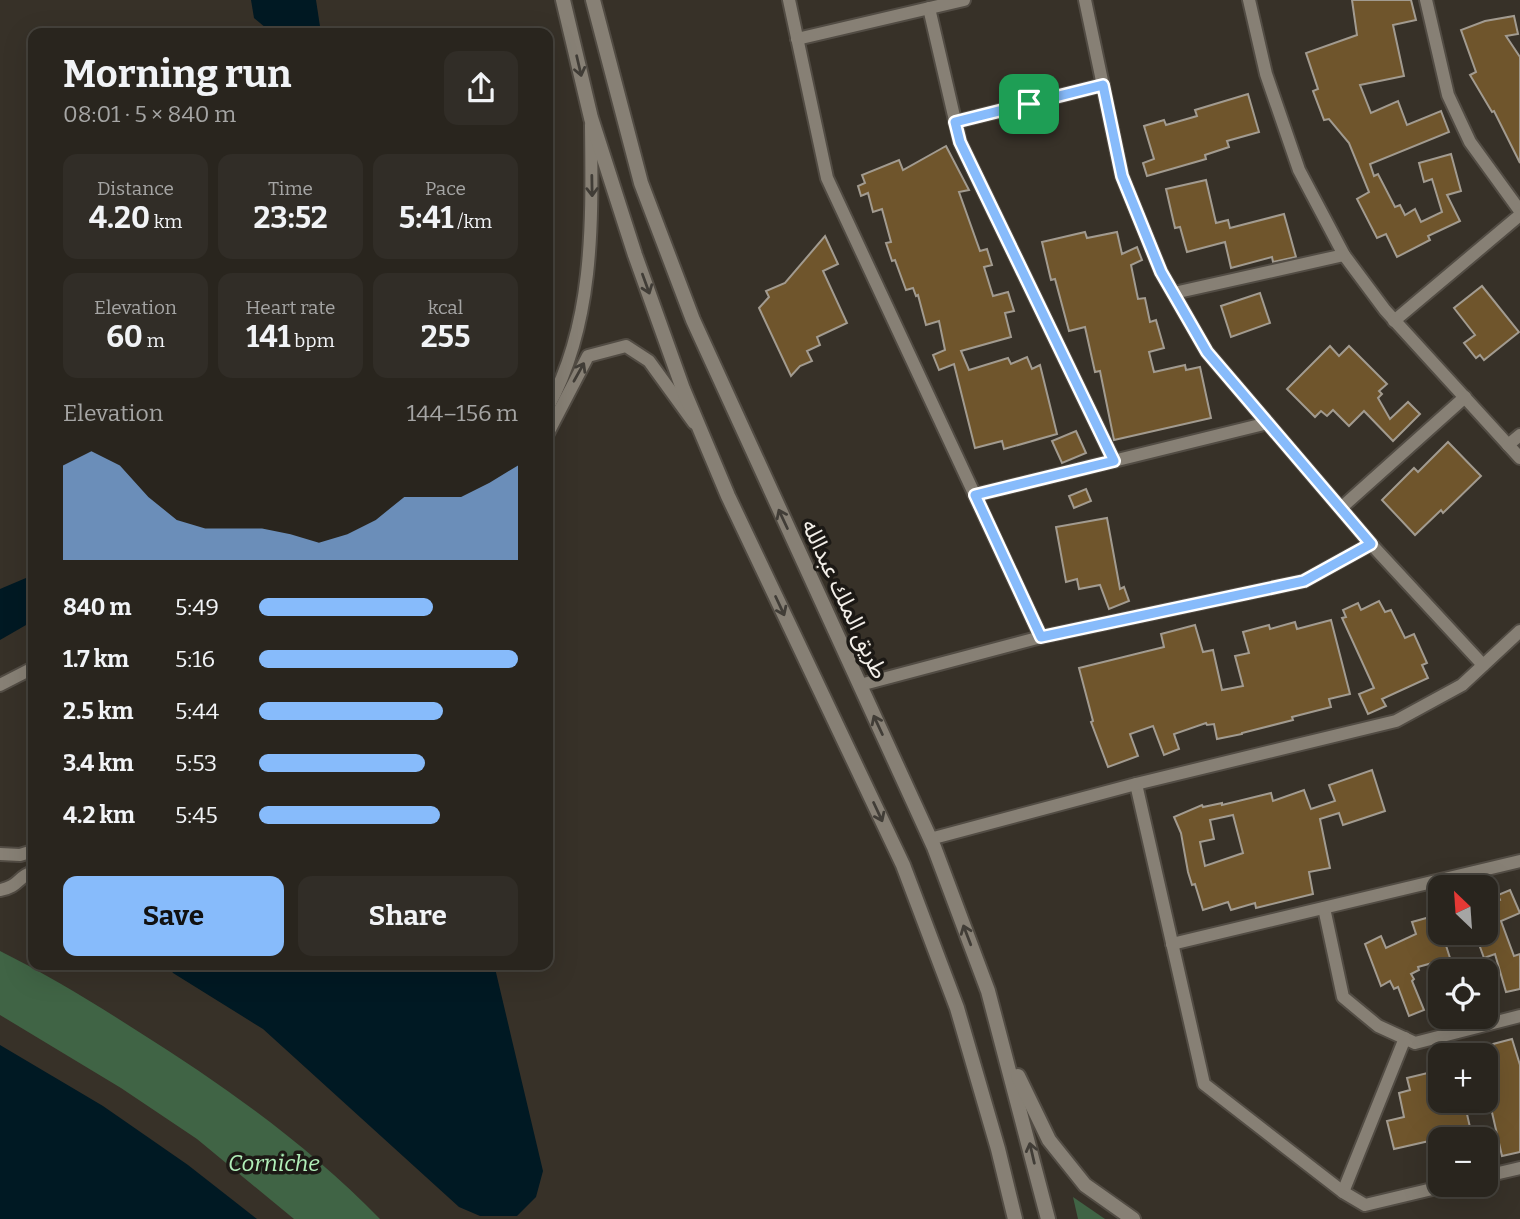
<!DOCTYPE html>
<html lang="en">
<head>
<meta charset="utf-8">
<style>
	:root { --surface:#29251e; --page:#312d27; --text:#f1f3f6; --muted:#a5a5a4; --line:#45423c; --accent:#87bbfb }
	body { margin:0; font-family:Bitter,"Noto Sans Arabic",serif; background:var(--page); color:var(--text); height:100vh; display:flex; flex-direction:column; font-size:26px; white-space:nowrap }
	* { box-sizing:border-box; margin:0 }
	p { font-size:23px; color:var(--muted) }
	.icon { flex:none; width:38px; height:38px; fill:none; stroke:currentColor; stroke-width:2; stroke-linecap:round; stroke-linejoin:round }
	.map { position:relative; flex:1; overflow:hidden }
	.sheet { position:absolute; left:28px; top:28px; width:525px; height:942px; display:flex; flex-direction:column; background:var(--surface); border-radius:14px; box-shadow:0 7px 28px #0002,0 0 0 2px var(--line) }
	.sheet>* { flex:none }
	.needle { width:46px; rotate:335deg }
	.controls { position:absolute; left:1428px; top:875px; display:grid; gap:14px }
	.controls a { display:grid; place-items:center; width:70px; height:70px; border-radius:14px; background:var(--surface); box-shadow:0 7px 28px #0002,0 0 0 2px var(--line); font-size:35px }
	.pin { position:absolute; display:grid; place-items:center; width:60px; height:60px; color:#fff; margin:-30px; border-radius:14px; box-shadow:0 4px 10px #0006 }
	.round { display:grid; place-items:center; flex:none; width:74px; height:74px; border-radius:14px; background:var(--page) }
	.head { display:flex; align-items:center; justify-content:space-between; height:119px; padding:0 35px }
	h1 { font-size:38px; font-weight:700; line-height:52px }
	.metrics { display:grid; grid-template-columns:repeat(3,1fr); gap:10px; height:119px; padding:7px 35px }
	.metrics div { display:grid; align-content:center; border-radius:14px; background:var(--page); text-align:center }
	.metrics b { font-size:30px; font-weight:700 }
	.metrics small { font-size:19px; font-weight:400 }
	.metrics p { font-size:19px }
	.chart { height:196px; padding:14px 35px }
	.chart p { display:flex; justify-content:space-between }
	.chart svg { width:100%; height:126px; margin-top:7px; fill:var(--accent); opacity:.7 }
	.button { display:flex; gap:14px; margin-top:auto; padding:14px 35px }
	.button a { flex:1; height:80px; border-radius:14px; background:var(--accent); color:#111; font-size:28px; font-weight:700; line-height:80px; text-align:center }
	.button a+a { background:var(--page); color:var(--text) }
	ul { padding:0 35px; list-style:none; font-size:23px }
	li { display:grid; grid-template-columns:112px 84px 1fr; align-items:center; height:52px }
	li i { height:18px; border-radius:9px; background:var(--accent) }
	.map>svg:first-child { display:block }
	.green { fill:#406445 }
	.water { fill:#001923 }
	.building { fill:#6f552c; stroke:#a29b90; stroke-width:2; fill-rule:evenodd }
	.lines { fill:none; stroke-linecap:round; stroke-linejoin:round }
	.minor-casing { stroke:#524c44; stroke-width:16 }
	.tertiary-casing { stroke:#524c44; stroke-width:18 }
	.minor { stroke:#878075; stroke-width:12 }
	.tertiary { stroke:#878075; stroke-width:14 }
	.oneway { stroke:#413d37 }
	.route-casing { stroke:#fff; stroke-width:14 }
	.route { stroke:#87bbfb; stroke-width:9 }
	.labels { text-anchor:middle; stroke-width:7; stroke-linejoin:round; paint-order:stroke }
	.street-label { font-size:23px; fill:#f3efe9; stroke:#1c1915 }
	.park-label { font-size:23px; font-style:italic; fill:#b1efb9; stroke:#1c1915 }
</style>
</head>
<body>
<div class="map">
<svg width="1520" height="1219" viewBox="0 0 1520 1219">
	<rect width="100%" height="100%" fill="#373128"/>
	<g class="green">
		<path d="M0 951C48 975 94 1003 139 1032 225 1086 309 1146 380 1219H294L197 1139 121 1088 0 1015Z"/>
		<polygon points="1073,1197 1105,1219 1078,1219"/>
	</g>
	<g class="water">
		<polygon points="251,0 316,0 321,33 272,33 254,18"/>
		<polygon points="33,575 33,621 0,640 0,589"/>
		<polygon points="167,964 494,964 543,1171 536,1197 517,1216 480,1216 459,1207 263,1029 173,973"/>
		<polygon points="0,1045 103,1106 188,1165 257,1219 0,1219"/>
	</g>
	<g class="building">
		<polygon points="1352,0 1411,0 1416,20 1393,25 1404,76 1360,85 1371,113 1398,101 1407,125 1441,111 1449,132 1370,164 1374,176 1378,174 1395,207 1400,205 1405,215 1415,209 1421,222 1442,212 1432,179 1424,182 1419,163 1451,154 1461,191 1447,195 1460,221 1428,236 1430,240 1397,257 1386,234 1377,238 1357,199 1369,192 1349,143 1329,119 1324,120 1313,91 1318,89 1306,53 1357,35"/>
		<polygon points="1514,16 1518,34 1506,36 1520,57 1520,163 1494,111 1492,112 1470,75 1476,72 1461,30 1485,21"/>
		<polygon points="1248,94 1259,132 1227,141 1229,147 1205,155 1206,159 1147,176 1143,163 1154,159 1144,126 1164,120 1166,125 1197,116 1195,110"/>
		<polygon points="946,146 969,190 959,192 980,251 987,249 992,265 984,267 993,296 1008,292 1014,311 1005,313 1011,337 961,351 969,370 1008,358 1011,364 1027,357 1032,369 1040,365 1057,434 1004,449 1002,441 975,448 954,364 939,370 933,355 945,350 939,321 926,325 918,295 916,296 913,288 906,290 895,260 892,261 886,243 891,242 882,209 873,212 868,193 861,196 858,186 865,183 862,175 899,160 903,170"/>
		<polygon points="1206,180 1216,223 1228,220 1230,228 1284,214 1296,257 1273,262 1272,257 1231,268 1225,242 1187,252 1180,227 1175,228 1166,189"/>
		<polygon points="1085,232 1087,238 1117,232 1122,254 1137,247 1142,260 1131,265 1138,299 1145,298 1150,322 1156,320 1164,348 1149,352 1154,372 1185,365 1186,370 1200,367 1211,418 1114,440 1100,371 1095,372 1085,327 1069,331 1055,279 1051,280 1042,242"/>
		<polygon points="825,236 838,264 823,271 847,323 817,337 820,345 807,351 812,361 800,366 791,376 759,308 769,297 766,291 785,283"/>
		<polygon points="1482,286 1519,332 1484,360 1480,355 1476,358 1464,343 1475,335 1454,308"/>
		<polygon points="1260,293 1270,323 1231,337 1221,306"/>
		<polygon points="1330,346 1339,356 1349,346 1387,384 1379,391 1382,394 1378,398 1390,419 1408,402 1420,414 1393,441 1364,411 1349,426 1333,410 1327,416 1321,411 1315,417 1287,389"/>
		<polygon points="1076,431 1086,453 1062,463 1052,441"/>
		<polygon points="1448,442 1481,476 1443,513 1441,510 1415,535 1382,500 1414,468 1418,472"/>
		<polygon points="1086,489 1091,501 1074,508 1069,496"/>
		<polygon points="1107,518 1120,589 1124,587 1129,601 1109,609 1100,585 1079,589 1077,579 1066,582 1056,527"/>
		<polygon points="1379,601 1385,612 1391,610 1405,638 1414,634 1427,663 1422,665 1428,678 1382,699 1386,706 1368,714 1359,694 1374,688 1342,618 1346,617 1343,610 1358,603 1361,610"/>
		<polygon points="1331,620 1350,694 1329,699 1331,707 1292,717 1293,720 1242,733 1242,734 1217,739 1214,724 1207,725 1206,723 1174,734 1179,749 1164,755 1153,726 1130,734 1138,756 1108,767 1091,722 1093,721 1079,668 1164,647 1161,634 1195,625 1203,652 1213,650 1222,690 1243,686 1235,656 1249,653 1243,632 1269,625 1270,629 1295,622 1297,629"/>
		<path d="M1372 770 1385 811 1343 825 1339 813 1320 819 1330 868 1309 872 1313 894 1256 908 1255 903 1231 910 1228 902 1203 910 1195 884 1192 885 1188 872 1181 833 1174 817 1202 805 1203 807 1222 803V805L1271 793 1273 801 1304 790 1311 809 1335 801 1329 785ZM1233 815 1243 853 1205 866 1200 842 1214 839 1210 820Z"/>
		<polygon points="1510,890 1520,913 1501,921 1514,956 1520,954 1520,989 1506,992 1495,954 1484,958 1475,933 1486,933 1486,905 1500,900 1498,895"/>
		<polygon points="1437,915 1440,933 1442,933 1450,958 1418,967 1419,970 1411,974 1414,979 1412,981 1424,1010 1409,1016 1398,987 1394,989 1390,981 1381,986 1365,944 1381,936 1386,948 1416,934 1412,922"/>
		<polygon points="1512,1039 1520,1065 1520,1152 1502,1156 1491,1108 1493,1108 1486,1083 1486,1059 1497,1056 1493,1044"/>
		<polygon points="1440,1070 1440,1101 1464,1101 1472,1136 1461,1138 1460,1134 1394,1149 1387,1121 1404,1117 1399,1093 1410,1090 1407,1078"/>
	</g>
	<g class="lines">
		<defs>
			<g id="minor">
				<polyline points="789,0 827,178 1041,637"/>
				<polyline points="1085,0 1122,176 1161,272 1207,352 1371,544 1483,665"/>
				<polyline points="1249,0 1266,74 1299,170 1344,255 1385,310 1520,458"/>
				<polyline points="1426,0 1448,95 1470,142 1520,211"/>
				<polyline points="929,8 960,142 1114,461"/>
				<polyline points="797,39 964,0"/>
				<polyline points="955,122 1103,85"/>
				<polyline points="1174,293 1344,255"/>
				<polyline points="1394,321 1520,215"/>
				<path d="M548 407C595 322 592 219 591 125"/>
				<polyline points="548,433 588,356 626,346 649,361 694,423"/>
				<polyline points="1508,445 1520,435"/>
				<polyline points="975,495 1268,423"/>
				<polyline points="1341,508 1465,397"/>
				<polyline points="0,685 33,668"/>
				<polyline points="860,685 1041,637 1304,581 1371,544"/>
				<polyline points="1136,784 1204,1084 1343,1192 1365,1205 1449,1185"/>
				<polyline points="930,839 1136,784 1396,721 1462,685 1520,631"/>
				<polyline points="0,854 20,855 33,851"/>
				<path d="M0 890C19 887 18 876 33 872"/>
				<polyline points="1324,908 1343,997 1378,1026 1415,1043 1520,1016"/>
				<polyline points="1172,944 1520,861"/>
				<polyline points="1486,1176 1520,1168"/>
				<polyline points="1343,1192 1405,1038"/>
			</g>
			<g id="tertiary">
				<polyline points="563,0 591,118 635,255 683,389 728,496 903,865 957,1008 998,1149 1015,1219"/>
				<polyline points="593,0 641,183 693,320 934,847 988,991 1048,1219"/>
				<polyline points="1018,1076 1049,1140 1085,1185 1133,1219"/>
			</g>
		</defs>
		<use href="#minor" class="minor-casing"/>
		<use href="#tertiary" class="tertiary-casing"/>
		<use href="#minor" class="minor"/>
		<use href="#tertiary" class="tertiary"/>
	</g>
	<defs><path id="oneway-shaft" d="M-6 0H5M1.5-3L5.5 0L1.5 3" fill="none" stroke-width="1.6" stroke-linecap="round" stroke-linejoin="round" transform="scale(1.75)"/></defs>
	<g class="oneway">
		<use href="#oneway-shaft" transform="translate(579 66) rotate(77)"/>
		<use href="#oneway-shaft" transform="translate(592 186) rotate(89)"/>
		<use href="#oneway-shaft" transform="translate(646 284) rotate(70)"/>
		<use href="#oneway-shaft" transform="translate(579 372) rotate(-61)"/>
		<use href="#oneway-shaft" transform="translate(783 519) rotate(-115)"/>
		<use href="#oneway-shaft" transform="translate(780 606) rotate(65)"/>
		<use href="#oneway-shaft" transform="translate(878 725) rotate(-115)"/>
		<use href="#oneway-shaft" transform="translate(878 812) rotate(65)"/>
		<use href="#oneway-shaft" transform="translate(967 935) rotate(-111)"/>
		<use href="#oneway-shaft" transform="translate(1032 1153) rotate(-103)"/>
	</g>
	<g class="lines">
		<defs>
			<polygon id="route" points="1103,85 1122,176 1161,272 1207,352 1371,544 1304,581 1041,637 975,495 1114,461 960,142 955,122"/>
		</defs>
		<use href="#route" class="route-casing"/>
		<use href="#route" class="route"/>
	</g>
	<g class="labels">
		<g class="street-label">
			<text transform="translate(845 599) rotate(65)" y="8">طريق الملك عبدالله</text>
		</g>
		<g class="park-label">
			<text x="274" y="1171">Corniche</text>
		</g>
	</g>
</svg>
<div class="controls">
<a><svg class="needle" viewBox="-14 -14 28 28"><path d="M0-13l5 13h-10z" fill="#e53935"/><path d="M0 13l5-13h-10z" fill="#a5a5a4"/></svg></a>
<a><svg class="icon" aria-label="locate" viewBox="0 0 24 24"><circle cx="12" cy="12" r="6"/><path d="M12 2v4M12 18v4M2 12h4M18 12h4"/></svg></a>
<a>+</a>
<a>−</a>
</div>
<div class="pin" style="left:1029px;top:104px;background:#1e9e55"><svg class="icon" aria-label="arrive" viewBox="0 0 24 24"><path d="M6 21V4h12l-3 4 3 4H6"/></svg></div>
<section class="sheet">
<div class="head"><div><h1>Morning run</h1><p>08:01 · 5 × 840 m</p></div><a class="round"><svg class="icon" aria-label="share" viewBox="0 0 24 24"><path d="M12 15V3M7 8l5-5 5 5M5 13v7h14v-7"/></svg></a></div>
<div class="metrics">
<div><p>Distance</p><b>4.20<small> km</small></b></div>
<div><p>Time</p><b>23:52</b></div>
<div><p>Pace</p><b>5:41<small> /km</small></b></div>
</div>
<div class="metrics">
<div><p>Elevation</p><b>60<small> m</small></b></div>
<div><p>Heart rate</p><b>141<small> bpm</small></b></div>
<div><p>kcal</p><b>255</b></div>
</div>
<div class="chart"><p><span>Elevation</span>144–156 m</p>
<svg viewBox="0 0 160 44" preserveAspectRatio="none"><path d="M0 44V11L10 6L20 11L30 22L40 30L50 33L60 33L70 33L80 35L90 38L100 35L110 30L120 22L130 22L140 22L150 17L160 11V44z"/></svg>
</div>
<ul>
<li><b>840 m</b>5:49<i style="width:67%"></i></li>
<li><b>1.7 km</b>5:16<i style="width:100%"></i></li>
<li><b>2.5 km</b>5:44<i style="width:71%"></i></li>
<li><b>3.4 km</b>5:53<i style="width:64%"></i></li>
<li><b>4.2 km</b>5:45<i style="width:70%"></i></li>
</ul>
<div class="button"><a>Save</a><a>Share</a></div>
</section>
</div>
</body>
</html>
